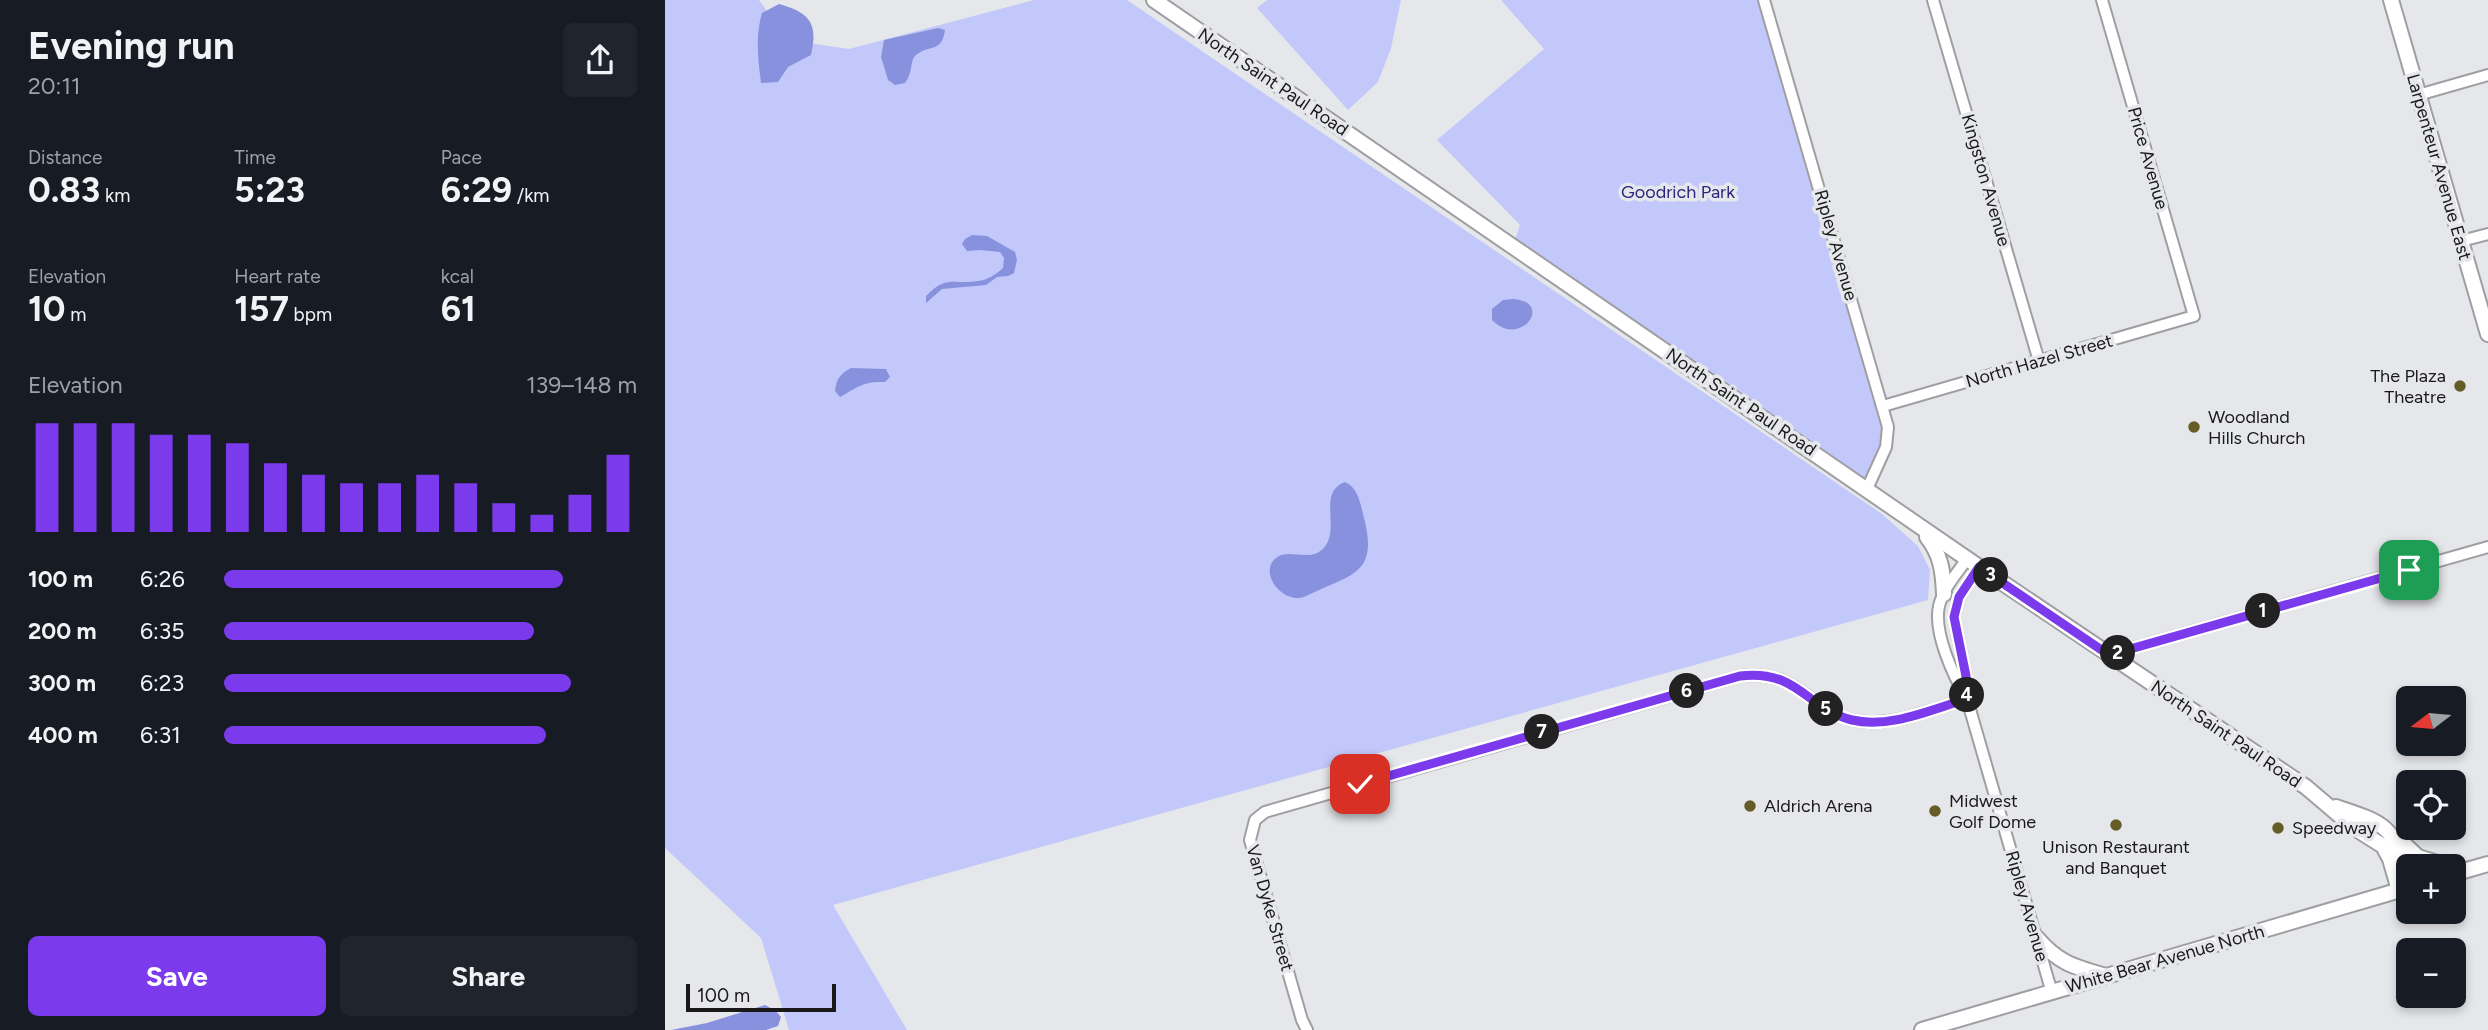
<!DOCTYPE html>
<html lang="en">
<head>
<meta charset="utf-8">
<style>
	:root { --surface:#171b24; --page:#20242c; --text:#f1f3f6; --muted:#9ea1a6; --accent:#7c3aed }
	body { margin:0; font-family:Figtree,sans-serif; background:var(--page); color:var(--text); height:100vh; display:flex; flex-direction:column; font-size:26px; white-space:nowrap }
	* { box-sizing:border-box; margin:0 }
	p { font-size:23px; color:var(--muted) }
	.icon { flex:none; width:38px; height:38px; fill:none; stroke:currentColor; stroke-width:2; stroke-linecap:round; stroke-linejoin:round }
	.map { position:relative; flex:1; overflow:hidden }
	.drawer { display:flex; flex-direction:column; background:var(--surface); width:665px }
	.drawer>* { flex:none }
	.needle { width:46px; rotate:254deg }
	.tools { position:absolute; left:1731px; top:686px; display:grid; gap:14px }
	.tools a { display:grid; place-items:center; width:70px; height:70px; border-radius:10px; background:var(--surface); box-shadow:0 4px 10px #0003; font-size:35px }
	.scale { position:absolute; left:21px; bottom:18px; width:150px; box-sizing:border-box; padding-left:7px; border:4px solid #19191a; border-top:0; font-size:19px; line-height:24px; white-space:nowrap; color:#19191a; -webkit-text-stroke:5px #e6e7eb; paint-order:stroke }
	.pin { position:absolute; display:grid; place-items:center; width:60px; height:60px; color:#fff; margin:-30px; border-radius:14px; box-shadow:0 4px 10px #0006 }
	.km { position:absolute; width:35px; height:35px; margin:-18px; border-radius:50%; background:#222; color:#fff; font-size:19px; line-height:35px; text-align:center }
	.round { display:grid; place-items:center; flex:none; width:74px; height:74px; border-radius:10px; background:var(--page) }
	.overview { display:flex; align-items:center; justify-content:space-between; height:119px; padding:0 28px }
	h1 { font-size:38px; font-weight:700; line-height:52px }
	.stats { display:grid; grid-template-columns:repeat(3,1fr); gap:10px; height:119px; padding:7px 28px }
	.stats div { display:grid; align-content:center }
	.stats b { font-size:35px; font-weight:700 }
	.stats small { font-size:19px; font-weight:400 }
	.stats p { font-size:19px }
	.chart { height:196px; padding:14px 28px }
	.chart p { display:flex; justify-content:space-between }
	.chart svg { width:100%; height:126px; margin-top:7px; stroke:var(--accent); stroke-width:6 }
	.cta { display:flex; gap:14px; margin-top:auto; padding:14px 28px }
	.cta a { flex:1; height:80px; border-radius:10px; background:var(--accent); color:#fff; font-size:28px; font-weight:700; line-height:80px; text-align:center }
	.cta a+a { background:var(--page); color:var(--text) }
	ul { padding:0 28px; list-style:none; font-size:23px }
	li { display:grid; grid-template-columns:112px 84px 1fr; align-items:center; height:52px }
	li i { height:18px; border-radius:9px; background:var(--accent) }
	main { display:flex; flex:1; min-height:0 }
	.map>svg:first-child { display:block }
	.green { fill:#c2c9fa }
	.water { fill:#8891de }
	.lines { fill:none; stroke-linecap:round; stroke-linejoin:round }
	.street-casing { stroke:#9f9fa3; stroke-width:14 }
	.secondary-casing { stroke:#9f9fa3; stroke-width:18 }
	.street { stroke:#fff; stroke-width:10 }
	.secondary { stroke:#fff; stroke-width:14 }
	.route-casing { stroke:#fff; stroke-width:14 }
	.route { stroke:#7c3aed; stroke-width:9 }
	.poi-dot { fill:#665c28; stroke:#e6e7eb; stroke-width:2.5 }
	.labels { text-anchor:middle; stroke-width:7; stroke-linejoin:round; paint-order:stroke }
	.street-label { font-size:18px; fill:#19191a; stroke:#e6e7eb }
	.park-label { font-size:18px; fill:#2b257e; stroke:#e6e7eb }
	.poi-label { font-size:18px; fill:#19191a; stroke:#e6e7eb; text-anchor:start }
</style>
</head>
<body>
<main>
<section class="drawer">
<div class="overview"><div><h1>Evening run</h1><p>20:11</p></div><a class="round"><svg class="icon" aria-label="share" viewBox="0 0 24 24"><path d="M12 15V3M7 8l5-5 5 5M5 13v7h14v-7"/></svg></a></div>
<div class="stats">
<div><p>Distance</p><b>0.83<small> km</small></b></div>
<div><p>Time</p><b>5:23</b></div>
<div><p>Pace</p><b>6:29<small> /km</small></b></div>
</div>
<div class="stats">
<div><p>Elevation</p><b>10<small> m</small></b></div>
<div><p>Heart rate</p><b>157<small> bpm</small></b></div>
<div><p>kcal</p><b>61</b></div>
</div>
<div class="chart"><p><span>Elevation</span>139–148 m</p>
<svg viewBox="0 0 160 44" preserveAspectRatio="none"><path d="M5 44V6M15 44V6M25 44V6M35 44V10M45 44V10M55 44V13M65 44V20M75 44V24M85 44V27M95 44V27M105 44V24M115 44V27M125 44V34M135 44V38M145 44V31M155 44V17"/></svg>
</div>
<ul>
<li><b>100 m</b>6:26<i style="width:82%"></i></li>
<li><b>200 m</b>6:35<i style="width:75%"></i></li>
<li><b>300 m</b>6:23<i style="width:84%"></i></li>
<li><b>400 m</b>6:31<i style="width:78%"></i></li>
</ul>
<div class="cta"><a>Save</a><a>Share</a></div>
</section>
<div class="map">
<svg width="1823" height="1030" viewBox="0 0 1823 1030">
	<rect width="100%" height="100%" fill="#e6e7eb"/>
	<g class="green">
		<polygon points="0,0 94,0 123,40 184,49 369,0 462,0 1217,514 1253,546 1265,570 1263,600 168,905 242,1030 124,1030 96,938 0,848"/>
		<polygon points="602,0 736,0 726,48 713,82 683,110 592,8"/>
		<polygon points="836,0 1099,0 1218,406 1221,447 1202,489 848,246 855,225 772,140 879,49"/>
	</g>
	<g class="water">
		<path d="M114 4C146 13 153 24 146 55L123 67 113 82 96 83C93 58 90 38 97 13Z"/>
		<path d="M273 28 280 30C277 54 262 44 250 56 245 61 248 73 240 83L230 85 223 80 216 57 219 40Z"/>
		<path d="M307 235 322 236 350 252 352 260 349 273 343 276 332 277 321 285 277 289 261 303V296C282 274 289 285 313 281 323 280 331 274 338 268L339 258 335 252 315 250 302 251 297 244 300 239Z"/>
		<path d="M848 299C890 302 855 349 827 320V309L838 300Z"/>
		<path d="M186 368 221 369 225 377 220 382C198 381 193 387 175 397L170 391C171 379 176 373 186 368Z"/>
		<path d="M680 482C693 488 695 502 698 514 715 576 687 573 639 597 617 604 593 572 611 558 624 547 648 565 661 545 674 525 653 492 680 482Z"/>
		<polygon points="100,1005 110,1010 116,1017 113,1026 101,1030 6,1030 42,1023"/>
	</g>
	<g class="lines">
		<defs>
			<g id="street">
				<polyline points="1099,0 1223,427 1221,447 1202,489"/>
				<polyline points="1268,0 1374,361"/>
				<polyline points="1753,95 1823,75"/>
				<polyline points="1796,241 1823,234"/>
				<polyline points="1218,406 1529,316 1437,0"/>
				<path d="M1302 559C1292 573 1278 589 1274 606 1268 633 1289 677 1302 699L1387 993"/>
				<polyline points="1444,655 1823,547"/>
				<polyline points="1302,697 1301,676 1289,617 1294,597 1314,567"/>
				<path d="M642 1030 637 1020 585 840 590 820 600 812 1075 676C1135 669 1141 709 1187 720 1224 729 1266 709 1302 699"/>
			</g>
			<g id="secondary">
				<polyline points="489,0 1314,567 1641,787 1688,827 1718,846 1725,859 1734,890"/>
				<polyline points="1726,0 1823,334"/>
				<path d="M1262 537C1276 555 1278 571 1279 594"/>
				<path d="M1671 807C1719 823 1728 825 1743 875"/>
				<polyline points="1736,841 1753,857 1783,866"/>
				<polyline points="1788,874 1823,864"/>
				<path d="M1371 937C1393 963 1409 967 1441 976"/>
				<polyline points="1257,1030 1742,888"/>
			</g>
		</defs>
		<use href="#street" class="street-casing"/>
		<use href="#secondary" class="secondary-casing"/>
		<use href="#street" class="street"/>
		<use href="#secondary" class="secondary"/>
	</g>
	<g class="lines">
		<defs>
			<path id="route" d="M695 784 1075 676C1134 669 1141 709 1187 720 1224 729 1267 709 1302 699L1301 676 1289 617 1294 597 1314 567 1444 655 1744 570"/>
		</defs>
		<use href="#route" class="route-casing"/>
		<use href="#route" class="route"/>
	</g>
	<g class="poi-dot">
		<circle cx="1795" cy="386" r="7"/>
		<circle cx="1529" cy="427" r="7"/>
		<circle cx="1085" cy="806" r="7"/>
		<circle cx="1270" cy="811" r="7"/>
		<circle cx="1451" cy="825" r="7"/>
		<circle cx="1613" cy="828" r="7"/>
	</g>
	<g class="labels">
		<g class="street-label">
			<text transform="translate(608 82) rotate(34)" y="6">North Saint Paul Road</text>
			<text transform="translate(1483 158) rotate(74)" y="6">Price Avenue</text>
			<text transform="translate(1774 167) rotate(74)" y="6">Larpenteur Avenue East</text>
			<text transform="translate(1321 180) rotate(74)" y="6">Kingston Avenue</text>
			<text transform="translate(1171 245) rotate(74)" y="6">Ripley Avenue</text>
			<text transform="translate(1374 361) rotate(-16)" y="6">North Hazel Street</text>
			<text transform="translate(1076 402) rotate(34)" y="6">North Saint Paul Road</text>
			<text transform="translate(1561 734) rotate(34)" y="6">North Saint Paul Road</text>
			<text transform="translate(1362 906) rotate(74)" y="6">Ripley Avenue</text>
			<text transform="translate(605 908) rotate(74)" y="6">Van Dyke Street</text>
			<text transform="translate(1500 959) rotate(-16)" y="6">White Bear Avenue North</text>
		</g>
		<g class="park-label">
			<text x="1013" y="198">Goodrich Park</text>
		</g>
		<g class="poi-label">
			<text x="1781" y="382" text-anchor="end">The Plaza<tspan x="1781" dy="21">Theatre</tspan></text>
			<text x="1543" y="423">Woodland<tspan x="1543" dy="21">Hills Church</tspan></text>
			<text x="1284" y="807">Midwest<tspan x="1284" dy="21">Golf Dome</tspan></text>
			<text x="1099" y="812">Aldrich Arena</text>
			<text x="1627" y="834">Speedway</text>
			<text x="1451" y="853" text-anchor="middle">Unison Restaurant<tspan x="1451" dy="21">and Banquet</tspan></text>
		</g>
	</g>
</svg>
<div class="tools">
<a><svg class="needle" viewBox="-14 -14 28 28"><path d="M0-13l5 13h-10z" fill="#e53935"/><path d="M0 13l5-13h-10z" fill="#9ea1a6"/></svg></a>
<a><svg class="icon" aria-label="locate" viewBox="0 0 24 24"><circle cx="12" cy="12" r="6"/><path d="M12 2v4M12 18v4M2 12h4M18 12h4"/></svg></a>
<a>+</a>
<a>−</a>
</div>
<div class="scale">100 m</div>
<div class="pin" style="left:1744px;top:570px;background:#1e9e55"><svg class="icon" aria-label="arrive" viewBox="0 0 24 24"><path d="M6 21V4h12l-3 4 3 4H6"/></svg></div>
<div class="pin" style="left:695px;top:784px;background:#d93025"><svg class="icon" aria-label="check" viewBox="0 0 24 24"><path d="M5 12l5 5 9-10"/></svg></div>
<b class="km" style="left:1598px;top:611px">1</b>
<b class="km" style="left:1453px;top:653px">2</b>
<b class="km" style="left:1326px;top:575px">3</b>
<b class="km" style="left:1302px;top:695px">4</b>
<b class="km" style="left:1161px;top:709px">5</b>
<b class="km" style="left:1022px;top:691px">6</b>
<b class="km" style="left:877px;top:732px">7</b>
</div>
</main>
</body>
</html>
